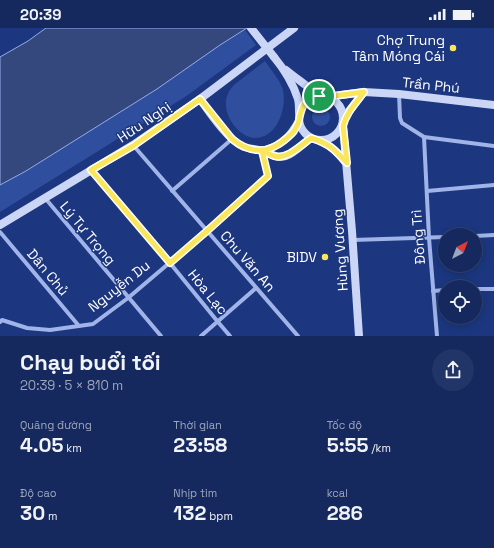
<!DOCTYPE html>
<html lang="vi">
<head>
<meta charset="utf-8">
<style>
	:root { --surface:#15295f; --page:#223568; --text:#f1f3f6; --muted:#9da6bd; --line:#344574 }
	body { margin:0; font-family:"Space Grotesk",sans-serif; background:var(--page); color:var(--text); height:100vh; display:flex; flex-direction:column; font-size:15px; white-space:nowrap }
	* { box-sizing:border-box; margin:0 }
	p { font-size:13px; color:var(--muted) }
	.icon { flex:none; width:22px; height:22px; fill:none; stroke:currentColor; stroke-width:2; stroke-linecap:round; stroke-linejoin:round }
	.map { position:relative; height:308px; overflow:hidden }
	.drawer { display:flex; flex-direction:column; background:var(--surface); flex:1 }
	.drawer>* { flex:none }
	.needle { width:26px; rotate:42deg }
	.buttons { position:absolute; left:438px; top:200px; display:grid; gap:8px }
	.buttons a { display:grid; place-items:center; width:44px; height:44px; border-radius:50%; background:var(--surface); box-shadow:0 2px 10px #0003,0 0 0 1px var(--line); font-size:20px }
	.pin { position:absolute; display:grid; place-items:center; width:34px; height:34px; color:#fff; margin:-17px; border:2px solid #fff; border-radius:50%; box-shadow:0 1px 4px #0007 }
	.round { display:grid; place-items:center; flex:none; width:42px; height:42px; border-radius:21px; background:var(--page) }
	.overview { display:flex; align-items:center; justify-content:space-between; height:68px; padding:0 20px }
	h1 { font-size:22px; font-weight:700; line-height:30px }
	.metrics { display:grid; grid-template-columns:repeat(3,1fr); gap:6px; height:68px; padding:4px 20px }
	.metrics div { display:grid; align-content:center }
	.metrics b { font-size:20px; font-weight:700 }
	.metrics small { font-size:11px; font-weight:400 }
	.metrics p { font-size:11px }
	.status { display:flex; justify-content:space-between; align-items:center; height:28px; padding:0 20px; background:var(--surface); direction:ltr }
	.status svg { height:11px; fill:currentColor }
	.map>svg:first-child { display:block }
	.green { fill:#2f4e9e }
	.water { fill:#34487e; stroke:#93adeb }
	.lines { fill:none; stroke-linecap:round; stroke-linejoin:round }
	.street { stroke:#a0b4e9; stroke-width:4 }
	.secondary { stroke:#cbd6f7; stroke-width:8 }
	.secondary-bridge { stroke:#cbd6f7; stroke-width:8 }
	.route-casing { stroke:#fff; stroke-width:8 }
	.route { stroke:#f9e65d; stroke-width:5 }
	.poi-dot { fill:#f9e65d; stroke:#1c377f; stroke-width:1.5 }
	.labels { text-anchor:middle; stroke-width:3; stroke-linejoin:round; paint-order:stroke }
	.poi-label { font-size:14px; fill:#fff; stroke:#1c377f; text-anchor:end }
	.street-label { font-size:14px; fill:#fff; stroke:#1c377f }
</style>
</head>
<body>
<div class="status"><b>20:39</b><svg viewBox="0 0 49 12"><path d="M0 12V9h3v3zM5 12V6h3v6zM10 12V3h3v9zM15 12V0h3v12zM26 1h20v11H26zM47 4h2v5h-2z"/></svg></div>
<div class="map">
<svg width="494" height="308" viewBox="0 0 494 308">
	<rect width="100%" height="100%" fill="#1c377f"/>
	<g class="green">
		<polygon points="245,2 256,17 185,69 0,184 0,157 26,143 157,61 220,17"/>
		<path d="M265 33C271 42 280 52 283 62 287 80 277 110 255 110 240 109 227 92 226 78 225 69 229 62 235 56Z"/>
		<circle cx="321" cy="89" r="9"/>
	</g>
	<polygon class="water" points="46,0 247,0 220,17 157,61 26,143 0,157 0,29 28,13"/>
	<g class="lines">
		<g class="street">
			<polyline points="399,66 400,90 402,95 424,109 494,118"/>
			<polyline points="424,109 429,210 437,308"/>
			<polyline points="133,117 298,308"/>
			<polyline points="91,143 170,235 218,294 230,308"/>
			<polyline points="172,163 232,111"/>
			<polyline points="427,163 494,157"/>
			<polyline points="45,170 161,308"/>
			<polyline points="0,204 79,298"/>
			<polyline points="475,208 494,207"/>
			<polyline points="353,212 445,209"/>
			<polyline points="475,261 494,261"/>
			<polyline points="433,263 445,262"/>
			<polyline points="0,294 2,292 27,300 50,302 93,296 128,270 207,203 268,148 262,123"/>
			<polyline points="201,308 256,260"/>
		</g>
		<g class="secondary">
			<path d="M274 29C284 41 293 56 298 71 299 75 299 80 299 84"/>
			<path d="M286 42C297 51 309 59 319 68"/>
			<circle cx="321" cy="90" r="22"/>
			<polyline points="326,69 364,64 399,66 494,77"/>
			<path d="M200 71C210 85 229 113 244 119 250 121 256 121 262 123 271 125 276 131 286 128 293 126 304 115 311 110"/>
			<polyline points="344,93 349,83 364,64"/>
			<polyline points="343,98 352,203 359,308"/>
			<path d="M320 113C333 119 337 124 346 135"/>
			<path d="M262 123C282 117 289 111 299 93"/>
			<polyline points="0,197 133,117 200,71 294,0"/>
		</g>
		<polyline class="secondary-bridge" points="251,0 274,29"/>
	</g>
	<g class="lines">
		<defs>
			<path id="route" d="M319 68C304 72 302 77 299 92 299 95 296 99 294 103 291 107 287 110 283 113 266 127 248 124 232 111L200 71 133 118 91 142 170 235 207 203 268 148 262 123C266 124 270 127 274 128 287 132 301 117 311 110 330 116 334 121 347 135L343 98C346 85 356 75 364 64L326 69 319 68"/>
		</defs>
		<use href="#route" class="route-casing"/>
		<use href="#route" class="route"/>
	</g>
	<g class="poi-dot">
		<circle cx="453" cy="20" r="4"/>
		<circle cx="325" cy="229" r="4"/>
	</g>
	<g class="labels">
		<g class="poi-label">
			<text x="445" y="17">Chợ Trung<tspan x="445" dy="16">Tâm Móng Cái</tspan></text>
			<text x="317" y="234">BIDV</text>
		</g>
		<g class="street-label">
			<text transform="translate(431 57) rotate(6)" y="5">Trần Phú</text>
			<text transform="translate(144 94) rotate(-34)" y="5">Hữu Nghị</text>
			<text transform="translate(88 205) rotate(50)" y="5">Lý Tự Trọng</text>
			<text transform="translate(418 209) rotate(-94)" y="5">Đông Trì</text>
			<text transform="translate(340 222) rotate(-94)" y="5">Hùng Vương</text>
			<text transform="translate(248 233) rotate(49)" y="5">Chu Văn An</text>
			<text transform="translate(48 244) rotate(50)" y="5">Dân Chủ</text>
			<text transform="translate(119 258) rotate(-38)" y="5">Nguyễn Du</text>
			<text transform="translate(208 264) rotate(51)" y="5">Hòa Lạc</text>
		</g>
	</g>
</svg>
<div class="buttons">
<a><svg class="needle" viewBox="-14 -14 28 28"><path d="M0-13l5 13h-10z" fill="#e53935"/><path d="M0 13l5-13h-10z" fill="#9da6bd"/></svg></a>
<a><svg class="icon" aria-label="locate" viewBox="0 0 24 24"><circle cx="12" cy="12" r="6"/><path d="M12 2v4M12 18v4M2 12h4M18 12h4"/></svg></a>
</div>
<div class="pin" style="left:319px;top:68px;background:#1e9e55"><svg class="icon" aria-label="arrive" viewBox="0 0 24 24"><path d="M6 21V4h12l-3 4 3 4H6"/></svg></div>
</div>
<section class="drawer">
<div class="overview"><div><h1>Chạy buổi tối</h1><p>20:39 · 5 × 810 m</p></div><a class="round"><svg class="icon" aria-label="share" viewBox="0 0 24 24"><path d="M12 15V3M7 8l5-5 5 5M5 13v7h14v-7"/></svg></a></div>
<div class="metrics">
<div><p>Quãng đường</p><b>4.05<small> km</small></b></div>
<div><p>Thời gian</p><b>23:58</b></div>
<div><p>Tốc độ</p><b>5:55<small> /km</small></b></div>
</div>
<div class="metrics">
<div><p>Độ cao</p><b>30<small> m</small></b></div>
<div><p>Nhịp tim</p><b>132<small> bpm</small></b></div>
<div><p>kcal</p><b>286</b></div>
</div>
</section>
</body>
</html>
